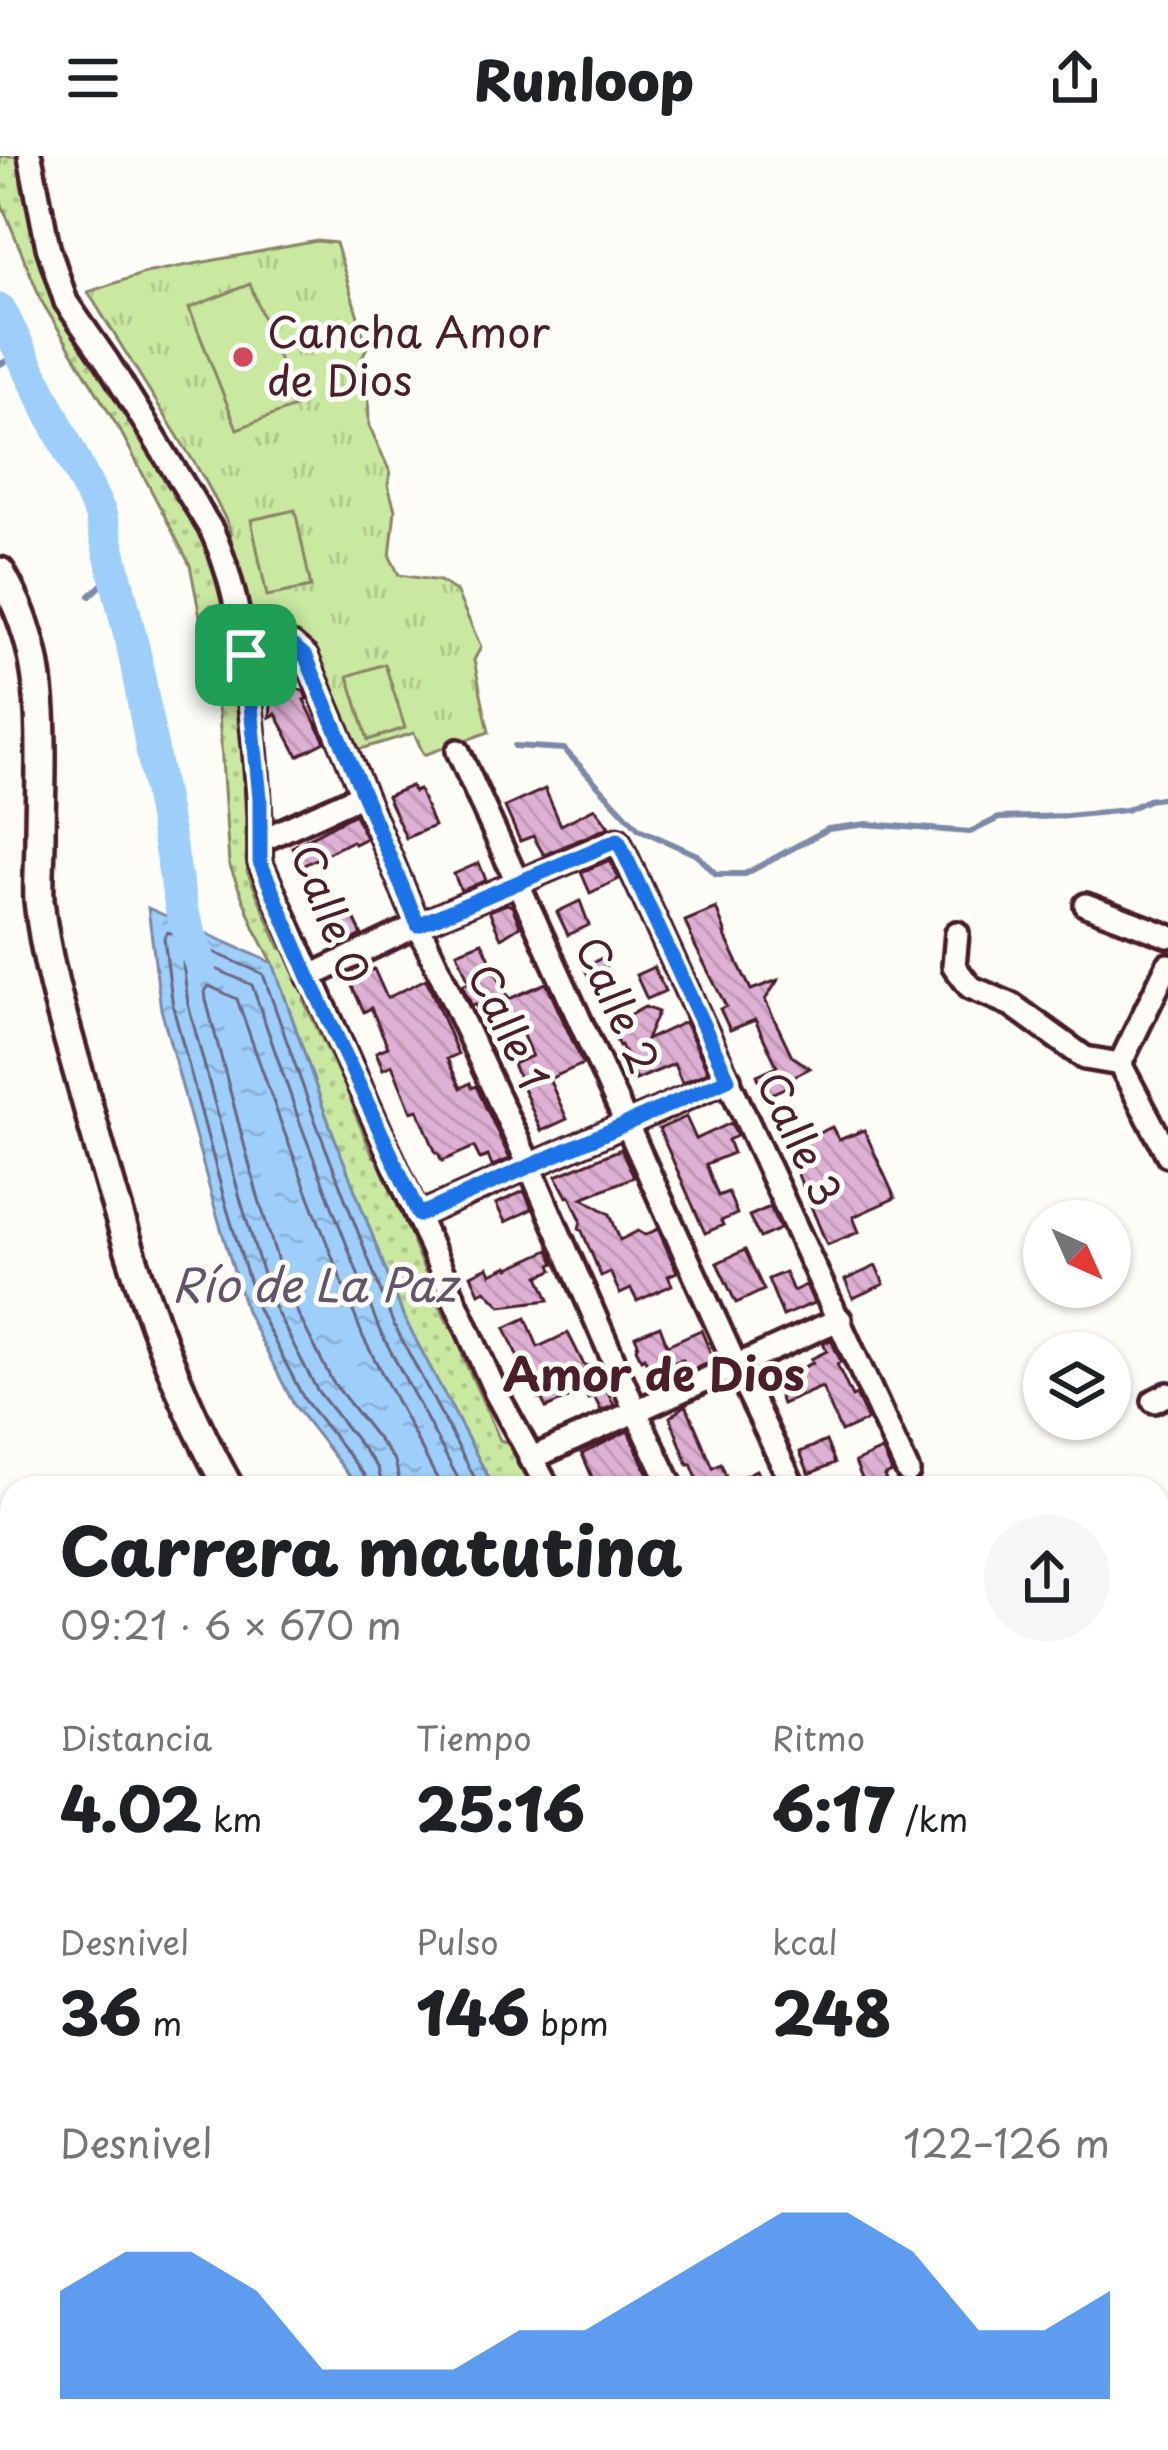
<!DOCTYPE html>
<html lang="es">
<head>
<meta charset="utf-8">
<style>
	:root { --surface:#fff; --page:#f6f6f6; --text:#202124; --muted:#757577; --accent:#1a73e8 }
	body { margin:0; font-family:"Playpen Sans",sans-serif; background:var(--page); color:var(--text); height:100vh; display:flex; flex-direction:column; font-size:45px; white-space:nowrap }
	* { box-sizing:border-box; margin:0 }
	p { font-size:39px; color:var(--muted) }
	.icon { flex:none; width:66px; height:66px; fill:none; stroke:currentColor; stroke-width:2; stroke-linecap:round; stroke-linejoin:round }
	.map { position:relative; flex:1; overflow:hidden }
	.drawer { position:absolute; left:0px; top:1320px; width:1170px; height:975px; display:flex; flex-direction:column; background:var(--surface); border-radius:36px 36px 0 0; box-shadow:0 3px 9px #0004 }
	.drawer>* { flex:none }
	.needle { width:78px; rotate:135deg }
	.tools { position:absolute; left:1023px; top:1044px; display:grid; gap:24px }
	.tools a { display:grid; place-items:center; width:108px; height:108px; border-radius:50%; background:var(--surface); box-shadow:0 3px 9px #0004; font-size:60px }
	.pin { position:absolute; display:grid; place-items:center; width:102px; height:102px; color:#fff; margin:-51px; border-radius:24px; box-shadow:0 6px 18px #0006 }
	.round { display:grid; place-items:center; flex:none; width:126px; height:126px; border-radius:63px; background:var(--page) }
	.summary { display:flex; align-items:center; justify-content:space-between; height:204px; padding:0 60px }
	h1 { font-size:66px; font-weight:800; line-height:90px }
	.stats { display:grid; grid-template-columns:repeat(3,1fr); gap:18px; height:204px; padding:12px 60px }
	.stats div { display:grid; align-content:center }
	.stats b { font-size:60px; font-weight:800 }
	.stats small { font-size:33px; font-weight:400 }
	.stats p { font-size:33px }
	.chart { height:336px; padding:24px 60px }
	.chart p { display:flex; justify-content:space-between }
	.chart svg { width:100%; height:216px; margin-top:12px; fill:var(--accent); opacity:.7 }
	header { display:flex; justify-content:space-between; align-items:center; height:156px; padding:0 60px; background:var(--surface); font-size:54px; font-weight:800 }
	.map>svg:first-child { display:block }
	.built { fill:#f4e5ec }
	.grass { fill:url(#grass-dots); stroke:#8a8466; stroke-width:3 }
	.park { fill:url(#park-tufts); stroke:#8a8466; stroke-width:3 }
	.garden { fill:#c9e8a0; stroke:#8a8466; stroke-width:3 }
	.water { fill:url(#water-ripples); stroke:#7c89a7; stroke-width:3 }
	.lines { fill:none; stroke-linecap:round; stroke-linejoin:round }
	.shore { stroke:#6b657e; stroke-width:3 }
	.stream { stroke:#7c89a7; stroke-width:6 }
	.river { stroke:#9dcffa; stroke-width:33 }
	.building { fill:url(#building-back-hatch); stroke:#4a1f2b; stroke-width:3 }
	.minor-casing { stroke:#4a1f2b; stroke-width:30 }
	.major-casing { stroke:#4a1f2b; stroke-width:36 }
	.minor { stroke:#fdfcf7; stroke-width:21 }
	.major { stroke:#fdfcf7; stroke-width:27 }
	.route-casing { stroke:#fff; stroke-width:24 }
	.route { stroke:#1a73e8; stroke-width:15 }
	.poi-dot { fill:#d1495b; stroke:#fdfcf7; stroke-width:4.5 }
	.labels { text-anchor:middle; stroke-width:10; stroke-linejoin:round; paint-order:stroke }
	.poi-label { font-size:42px; fill:#4a1f2b; stroke:#fdfcf7; text-anchor:start }
	.street-label { font-size:42px; fill:#4a1f2b; stroke:#fdfcf7 }
	.water-label { font-size:45px; font-style:italic; fill:#635469; stroke:#fdfcf7 }
	.neighbourhood-label { font-size:45px; font-weight:bold; fill:#4a1f2b; stroke:#fdfcf7 }
</style>
</head>
<body>
<header><svg class="icon" aria-label="menu" viewBox="0 0 24 24"><path d="M4 6h16M4 12h16M4 18h16"/></svg>Runloop<svg class="icon" aria-label="share" viewBox="0 0 24 24"><path d="M12 15V3M7 8l5-5 5 5M5 13v7h14v-7"/></svg></header>
<div class="map">
<svg width="1168" height="2294" viewBox="0 0 1168 2294">
	<defs>
		<pattern id="grass-dots" width="8" height="8" patternUnits="userSpaceOnUse" patternTransform="scale(3)"><rect width="8" height="8" fill="#c9e8a0"/><path d="M2 2h.1M6 6h.1" fill="none" stroke="#aec78a" stroke-width="1.8" stroke-linecap="round"/></pattern>
		<pattern id="park-tufts" width="24" height="20" patternUnits="userSpaceOnUse" patternTransform="scale(3)"><rect width="24" height="20" fill="#c9e8a0"/><path d="M3 7l-1-3M5 7V3M7 7l1-3M15 17l-1-3M17 17v-4M19 17l1-3" fill="none" stroke="#aec78a"/></pattern>
		<pattern id="water-ripples" width="26" height="14" patternUnits="userSpaceOnUse" patternTransform="scale(3)"><rect width="26" height="14" fill="#9dcffa"/><path d="M2 4q2-2 4 0t4 0M15 11q2-2 4 0t4 0" fill="none" stroke="#89b1d6"/></pattern>
		<pattern id="building-back-hatch" width="6" height="6" patternUnits="userSpaceOnUse" patternTransform="scale(3)"><rect width="6" height="6" fill="#deb0d3"/><path d="M-1 5l2 2M0 0l6 6M5-1l2 2" fill="none" stroke="#c097b5"/></pattern>
	</defs>
	<rect width="100%" height="100%" fill="#fdfcf7"/>
	<filter id="ink" filterUnits="userSpaceOnUse"><feTurbulence type="fractalNoise" baseFrequency=".00833" numOctaves="2"/><feDisplacementMap in="SourceGraphic" scale="24" xChannelSelector="R" yChannelSelector="G"/><feConvolveMatrix kernelMatrix="1 2 1 2 8 2 1 2 1" color-interpolation-filters="sRGB"/></filter>
	<g filter="url(#ink)">
		<g class="built">
			<polygon points="12,1885 12,2283 293,2283 257,2285 221,2294 0,2294 0,1903"/>
			<polygon points="323,2283 596,2283 594,2294 369,2294"/>
		</g>
		<g class="grass">
			<polygon points="0,0 19,0 21,30 43,117 85,196 191,364 212,405 235,508 251,700 247,715 280,792 290,798 306,830 304,845 342,925 350,927 358,944 354,955 373,1000 393,1014 416,1078 413,1088 447,1166 459,1172 466,1188 462,1199 500,1284 508,1287 528,1323 528,1332 494,1332 404,1162 324,954 273,807 255,773 229,708 219,558 190,409 122,278 42,146 0,44"/>
			<polygon points="0,1533 12,1547 12,1769 0,1775"/>
		</g>
		<path class="park" d="M317 85 336 87 367 191 356 215 368 226 369 269 390 316 388 329 395 354 390 401 399 419 440 425 456 435 481 491 474 504 489 576 424 599 414 577 354 595 300 483C285 475 274 477 259 482L251 479 228 368 205 324 88 136 145 117Z"/>
		<g class="garden">
			<polygon points="250,128 297,250 237,273 189,152"/>
			<polygon points="295,354 311,431 267,440 251,364"/>
			<polygon points="385,508 405,572 368,584 348,520"/>
			<polygon points="1158,1909 1168,1915 1168,2294 759,2294 763,2283 1158,2283"/>
		</g>
		<polygon class="water" points="148,752 273,807 324,954 404,1162 494,1332 359,1332 294,1249 246,1155 214,1049 161,853"/>
		<g class="lines">
			<g class="shore">
				<polyline points="368,1332 365,1320 304,1243 257,1151 225,1046 173,851 164,782 168,776 263,818 313,959 393,1167 480,1332"/>
				<polyline points="383,1332 378,1312 317,1234 271,1145 240,1042 188,848 183,806 187,800 252,829 299,964 379,1173 463,1332"/>
				<polyline points="401,1332 395,1305 332,1225 288,1138 257,1037 206,844 205,835 209,830 237,843 282,970 363,1181 442,1332"/>
			</g>
			<g class="stream">
				<polyline points="0,208 22,198"/>
				<polyline points="90,440 115,416"/>
				<polyline points="515,590 564,593 639,673 697,699 716,718 745,718 828,673 867,668 970,676 999,662 1067,660 1126,654 1148,644 1168,641"/>
			</g>
			<polyline class="river" points="0,154 100,357 135,500 182,756 201,809"/>
		</g>
		<g class="building">
			<polygon points="292,511 295,532 304,535 307,543 304,544 325,586 298,600 276,558 270,561 274,516"/>
			<polygon points="411,630 414,636 419,634 434,670 406,682 387,640"/>
			<polygon points="545,633 561,669 595,652 609,671 544,699 533,680 520,685 505,651"/>
			<polygon points="355,658 366,682 354,688 352,685 302,710 292,691"/>
			<polygon points="610,704 619,723 590,737 581,716"/>
			<polygon points="479,707 486,724 461,735 454,718"/>
			<polygon points="580,745 589,769 568,779 557,756"/>
			<polygon points="507,748 512,750 520,770 501,782 489,755"/>
			<polygon points="716,752 726,778 724,778 751,834 778,824 765,844 792,900 810,912 789,923 791,929 766,940 757,919 777,910 755,864 730,874 720,853 726,850 695,790 685,765"/>
			<polygon points="353,760 362,779 342,789 333,770"/>
			<polygon points="482,786 509,843 546,827 583,908 549,923 567,963 541,975 513,908 532,900 520,873 506,879 492,845 477,852 475,848 472,850 462,829 469,826 457,796"/>
			<polygon points="602,802 611,824 594,832 584,811"/>
			<polygon points="654,811 665,835 647,843 636,819"/>
			<polygon points="374,813 387,842 426,823 458,898 447,903 461,932 470,927 472,932 476,930 510,1003 492,1010 488,1000 480,1003 474,991 442,1005 438,997 436,997 418,954 411,956 392,909 383,913 376,896 388,891 371,852 364,856 349,824"/>
			<polygon points="645,851 658,856 646,884 685,866 708,916 682,927 674,908 636,924 621,889 619,890 609,870"/>
			<polygon points="686,961 696,983 731,967 737,980 728,984 733,997 706,1008 718,1040 728,1036 737,1058 721,1065 723,1069 705,1077 659,973"/>
			<polygon points="832,971 839,984 864,974 895,1042 853,1061 859,1076 827,1089 787,992"/>
			<polygon points="621,993 634,1021 582,1042 610,1058 620,1084 638,1075 645,1079 658,1073 677,1116 668,1120 672,1129 637,1145 631,1133 620,1138 610,1116 601,1120 582,1075 579,1073 581,1064 570,1040 567,1041 556,1020"/>
			<polygon points="524,1035 532,1053 505,1066 496,1048"/>
			<polygon points="770,1051 780,1073 760,1082 749,1060"/>
			<polygon points="549,1094 555,1107 551,1109 553,1114 539,1120 549,1144 501,1150 485,1134 479,1137 471,1119 488,1111 491,1118 508,1110 509,1112"/>
			<polygon points="745,1094 764,1134 736,1147 717,1107"/>
			<polygon points="876,1110 884,1128 853,1142 845,1124"/>
			<polygon points="785,1116 793,1135 806,1129 814,1147 783,1160 768,1123"/>
			<polygon points="526,1162 538,1191 568,1177 584,1209 596,1211 614,1249 601,1255 594,1240 588,1243 584,1235 546,1252 542,1244 538,1243 530,1221 527,1222 505,1172"/>
			<polygon points="660,1170 667,1189 701,1174 712,1200 707,1207 687,1216 682,1203 651,1217 644,1201 641,1203 636,1193 638,1187 635,1180"/>
			<polygon points="831,1184 841,1206 837,1208 852,1241 856,1239 868,1264 841,1276 822,1231 782,1248 773,1224 813,1207 811,1203 827,1195 823,1187"/>
			<polygon points="686,1249 713,1312 721,1308 729,1327 756,1314 764,1332 701,1332 691,1308 688,1309 670,1261"/>
			<polygon points="628,1275 654,1332 597,1332 582,1298"/>
			<polygon points="826,1285 835,1307 809,1318 800,1296"/>
			<polygon points="882,1294 892,1316 884,1320 889,1332 866,1332 855,1306"/>
		</g>
		<g class="lines">
			<defs>
				<g id="minor">
					<path d="M30 0 48 91 66 146 107 205 212 375C239 435 246 501 252 566 257 613 261 659 260 706L496 1237 548 1332"/>
					<polyline points="246,499 292,489 306,501 418,769 530,1011 635,1254 672,1332"/>
					<polyline points="458,595 736,1210 794,1332"/>
					<polyline points="261,682 271,680 363,638"/>
					<polyline points="1086,749 1168,780"/>
					<polyline points="957,777 954,810 970,831 1012,849 1085,902 1120,908"/>
					<polyline points="309,821 418,769 618,684 908,1316"/>
					<polyline points="1120,908 1168,809"/>
					<polyline points="1120,908 1168,999"/>
					<polyline points="419,1059 729,923"/>
					<polyline points="1154,1245 1168,1238"/>
					<polyline points="530,1303 840,1163"/>
					<polyline points="1158,1527 1168,1531"/>
					<polyline points="1158,1677 1168,1683"/>
					<polyline points="0,1885 12,1866"/>
				</g>
				<g id="major">
					<path d="M0 416C10 434 20 454 26 474 47 536 40 616 40 682 40 703 38 724 39 745 46 811 67 876 85 940 122 1074 160 1210 229 1332"/>
					<polyline points="1158,1864 1168,1869"/>
					<polyline points="743,2294 746,2283"/>
				</g>
			</defs>
			<use href="#minor" class="minor-casing"/>
			<use href="#major" class="major-casing"/>
			<use href="#minor" class="minor"/>
			<use href="#major" class="major"/>
		</g>
	</g>
	<g class="lines" filter="url(#ink)">
		<defs>
			<polygon id="route" points="292,489 306,501 418,769 618,684 728,923 419,1059 309,821 260,706 260,642 246,499"/>
		</defs>
		<use href="#route" class="route-casing"/>
		<use href="#route" class="route"/>
	</g>
	<circle class="poi-dot" cx="243" cy="201" r="12"/>
	<g class="labels">
		<g class="poi-label">
			<text x="267" y="192">Cancha Amor<tspan x="267" dy="48">de Dios</tspan></text>
		</g>
		<g class="street-label">
			<text transform="translate(330 758) rotate(69)" y="15">Calle 0</text>
			<text transform="translate(617 849) rotate(66)" y="15">Calle 2</text>
			<text transform="translate(508 871) rotate(65)" y="15">Calle 1</text>
			<text transform="translate(799 983) rotate(65)" y="15">Calle 3</text>
		</g>
		<g class="water-label">
			<text x="314" y="1146">Río de La Paz</text>
		</g>
		<g class="neighbourhood-label">
			<text x="654" y="1235">Amor de Dios</text>
		</g>
	</g>
</svg>
<div class="tools">
<a><svg class="needle" viewBox="-14 -14 28 28"><path d="M0-13l5 13h-10z" fill="#e53935"/><path d="M0 13l5-13h-10z" fill="#757577"/></svg></a>
<a><svg class="icon" aria-label="layers" viewBox="0 0 24 24"><path d="M12 4l9 5-9 5-9-5zM3 14l9 5 9-5"/></svg></a>
</div>
<div class="pin" style="left:246px;top:499px;background:#1e9e55"><svg class="icon" aria-label="arrive" viewBox="0 0 24 24"><path d="M6 21V4h12l-3 4 3 4H6"/></svg></div>
<section class="drawer">
<div class="summary"><div><h1>Carrera matutina</h1><p>09:21 · 6 × 670 m</p></div><a class="round"><svg class="icon" aria-label="share" viewBox="0 0 24 24"><path d="M12 15V3M7 8l5-5 5 5M5 13v7h14v-7"/></svg></a></div>
<div class="stats">
<div><p>Distancia</p><b>4.02<small> km</small></b></div>
<div><p>Tiempo</p><b>25:16</b></div>
<div><p>Ritmo</p><b>6:17<small> /km</small></b></div>
</div>
<div class="stats">
<div><p>Desnivel</p><b>36<small> m</small></b></div>
<div><p>Pulso</p><b>146<small> bpm</small></b></div>
<div><p>kcal</p><b>248</b></div>
</div>
<div class="chart"><p><span>Desnivel</span>122–126 m</p>
<svg viewBox="0 0 160 44" preserveAspectRatio="none"><path d="M0 44V22L10 14L20 14L30 22L40 38L50 38L60 38L70 30L80 30L90 22L100 14L110 6L120 6L130 14L140 30L150 30L160 22V44z"/></svg>
</div>
</section>
</div>
</body>
</html>
